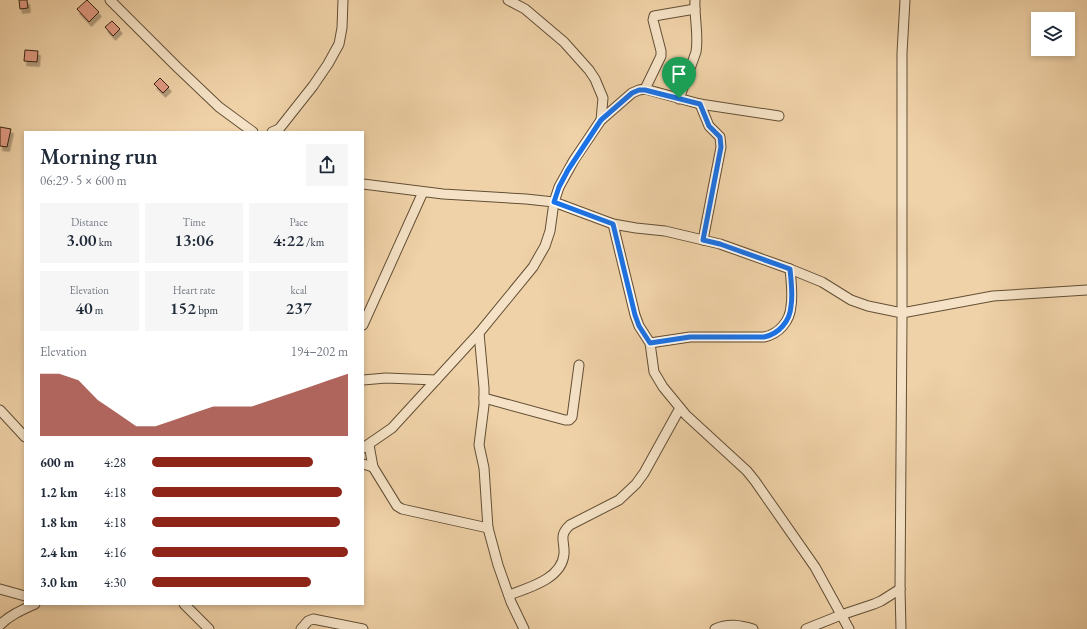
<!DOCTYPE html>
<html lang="en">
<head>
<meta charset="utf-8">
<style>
	:root { --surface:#fff; --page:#f6f6f7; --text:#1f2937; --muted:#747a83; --accent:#8f2418 }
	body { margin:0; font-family:"EB Garamond",serif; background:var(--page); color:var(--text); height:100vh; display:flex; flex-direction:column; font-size:15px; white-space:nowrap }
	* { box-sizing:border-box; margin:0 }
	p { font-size:13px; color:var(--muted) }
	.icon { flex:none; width:22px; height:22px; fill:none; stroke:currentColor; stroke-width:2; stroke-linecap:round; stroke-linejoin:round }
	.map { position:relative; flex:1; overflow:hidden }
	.panel { position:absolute; left:24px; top:131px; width:340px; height:474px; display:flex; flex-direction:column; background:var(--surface); border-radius:0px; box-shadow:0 2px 6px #0003 }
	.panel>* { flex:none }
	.tools { position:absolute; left:1031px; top:12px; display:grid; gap:8px }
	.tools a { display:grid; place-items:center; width:44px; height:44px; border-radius:0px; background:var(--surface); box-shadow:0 2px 6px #0003; font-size:20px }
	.pin { position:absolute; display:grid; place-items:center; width:34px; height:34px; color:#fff; margin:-41px -17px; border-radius:50% 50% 50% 0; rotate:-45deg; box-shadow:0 0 4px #0007 }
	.pin .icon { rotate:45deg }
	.round { display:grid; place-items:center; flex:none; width:42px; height:42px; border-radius:0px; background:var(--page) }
	.headline { display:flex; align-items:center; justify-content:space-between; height:68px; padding:0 16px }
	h1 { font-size:22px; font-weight:600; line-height:30px }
	.stats { display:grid; grid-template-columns:repeat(3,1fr); gap:6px; height:68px; padding:4px 16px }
	.stats div { display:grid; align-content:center; border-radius:0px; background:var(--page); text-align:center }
	.stats b { font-size:17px; font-weight:600 }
	.stats small { font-size:11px; font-weight:400 }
	.stats p { font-size:11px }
	.chart { height:112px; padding:8px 16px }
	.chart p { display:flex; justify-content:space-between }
	.chart svg { width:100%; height:72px; margin-top:4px; fill:var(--accent); opacity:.7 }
	ul { padding:0 16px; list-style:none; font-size:13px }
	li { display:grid; grid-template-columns:64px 48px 1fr; align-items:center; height:30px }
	li i { height:10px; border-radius:5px; background:var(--accent) }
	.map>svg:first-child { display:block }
	.building { fill:#e39b84; stroke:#34230f; filter:url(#shadow) }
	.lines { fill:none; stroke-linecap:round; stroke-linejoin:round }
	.minor-casing { stroke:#634f35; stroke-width:11 }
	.minor { stroke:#f5e2c6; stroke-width:9 }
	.route-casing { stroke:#fff; stroke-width:8 }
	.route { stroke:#1a73e8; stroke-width:5 }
</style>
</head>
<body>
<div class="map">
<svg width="1087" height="629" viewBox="0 0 1087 629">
	<defs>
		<filter id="shadow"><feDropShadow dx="2.5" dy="4.5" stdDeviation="0" flood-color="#0004"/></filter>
	</defs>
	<rect width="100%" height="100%" fill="#f0d2a8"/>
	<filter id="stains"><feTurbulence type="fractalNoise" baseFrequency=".005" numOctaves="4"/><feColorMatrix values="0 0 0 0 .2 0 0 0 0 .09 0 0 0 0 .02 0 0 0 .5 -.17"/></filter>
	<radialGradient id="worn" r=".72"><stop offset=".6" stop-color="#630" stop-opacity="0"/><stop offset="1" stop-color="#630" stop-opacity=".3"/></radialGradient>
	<g class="building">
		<polygon points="19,0 27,0 28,8 20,9"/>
		<polygon points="87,0 99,12 89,22 77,9"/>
		<polygon points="112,21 120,29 113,36 105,27"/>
		<polygon points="25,50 38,51 37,62 24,61"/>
		<polygon points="160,78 169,87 163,93 154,84"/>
		<polygon points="0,127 11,129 7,147 0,146"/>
	</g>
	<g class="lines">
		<defs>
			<g id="minor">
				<polyline points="110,0 177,67 219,107 253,132"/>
				<polyline points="508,0 525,9 564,42 589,70 595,79 603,98 601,120"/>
				<polyline points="645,89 661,56 661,51 653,20 654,16 695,9"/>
				<path d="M679 99 696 52C699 35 694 17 695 0"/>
				<polyline points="700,104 709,126 720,137 721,147 703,240"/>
				<polyline points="272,132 279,129 313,86 328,64 339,44 342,28 343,0"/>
				<polyline points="363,184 443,194 526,199 554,202 613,224 636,228 665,231 720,244 790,269 822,282 851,300 868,306 902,313 993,296 1087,290"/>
				<polyline points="613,224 635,315 639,326 650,343 654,372 663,387 686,415 747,471 755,481 815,567 849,629"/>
				<polyline points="363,325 423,192"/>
				<polyline points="479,333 484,388 484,405 479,445 484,468 488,528 498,565 511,602 524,629"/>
				<path d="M650 343 690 337H764C779 334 790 321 791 306 793 295 791 280 790 269"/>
				<polyline points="363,380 386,378 436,380"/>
				<polyline points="484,398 565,420 569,420 572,417 579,365"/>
				<polyline points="0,410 25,437"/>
				<polyline points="369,445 373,467 397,506 402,509 488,528"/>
				<polyline points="363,448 392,428 479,333 533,267 545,246 550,231 554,202 559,187 574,160 601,120 632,93 639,90 645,89 700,104 779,116"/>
				<polyline points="363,464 373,467"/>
				<polyline points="0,589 25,596"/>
				<path d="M509 595C528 588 562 579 564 554 565 541 558 536 570 525L619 500 636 484 644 473 680 408"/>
				<polyline points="184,604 209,629"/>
				<path d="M0 625C10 615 22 610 35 604"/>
				<polyline points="301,629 308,621 313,619 363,629"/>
				<path d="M715 629C728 623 740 625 753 629"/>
				<polyline points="806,629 841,615 874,604 881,601 900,589"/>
				<polyline points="901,629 900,589 902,320 902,53 905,0"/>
			</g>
		</defs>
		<use href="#minor" class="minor-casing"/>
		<use href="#minor" class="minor"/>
	</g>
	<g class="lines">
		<defs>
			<path id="route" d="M639 90H645L700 104 709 126 720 137 721 147 703 240 720 244 790 269C791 280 793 295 791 306 790 321 779 334 764 337H690L650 343 639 326 635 315 613 224 554 202 559 187 568 170 601 120 632 93Z"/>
		</defs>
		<use href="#route" class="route-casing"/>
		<use href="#route" class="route"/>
	</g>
	<rect width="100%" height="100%" filter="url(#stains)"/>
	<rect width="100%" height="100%" fill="url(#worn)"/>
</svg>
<div class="tools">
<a><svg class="icon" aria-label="layers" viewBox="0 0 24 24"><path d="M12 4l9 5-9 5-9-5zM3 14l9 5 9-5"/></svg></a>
</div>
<div class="pin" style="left:679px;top:98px;background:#1e9e55"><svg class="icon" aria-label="arrive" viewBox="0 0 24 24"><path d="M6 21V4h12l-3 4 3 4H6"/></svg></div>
<section class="panel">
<div class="headline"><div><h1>Morning run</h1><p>06:29 · 5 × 600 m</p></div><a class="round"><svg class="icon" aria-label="share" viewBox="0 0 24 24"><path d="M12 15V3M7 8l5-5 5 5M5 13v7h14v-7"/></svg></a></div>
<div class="stats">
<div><p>Distance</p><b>3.00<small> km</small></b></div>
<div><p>Time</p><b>13:06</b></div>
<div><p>Pace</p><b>4:22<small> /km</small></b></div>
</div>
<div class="stats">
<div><p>Elevation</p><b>40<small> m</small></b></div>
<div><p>Heart rate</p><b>152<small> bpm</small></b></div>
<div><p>kcal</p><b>237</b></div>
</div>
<div class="chart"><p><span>Elevation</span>194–202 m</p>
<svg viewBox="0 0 160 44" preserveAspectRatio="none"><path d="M0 44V6L10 6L20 10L30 22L40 30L50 38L60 38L70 34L80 30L90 26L100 26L110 26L120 22L130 18L140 14L150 10L160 6V44z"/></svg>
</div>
<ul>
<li><b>600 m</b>4:28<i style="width:82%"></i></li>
<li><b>1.2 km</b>4:18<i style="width:97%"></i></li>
<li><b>1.8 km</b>4:18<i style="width:96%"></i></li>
<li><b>2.4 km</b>4:16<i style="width:100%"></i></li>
<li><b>3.0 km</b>4:30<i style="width:81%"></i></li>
</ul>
</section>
</div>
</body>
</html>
